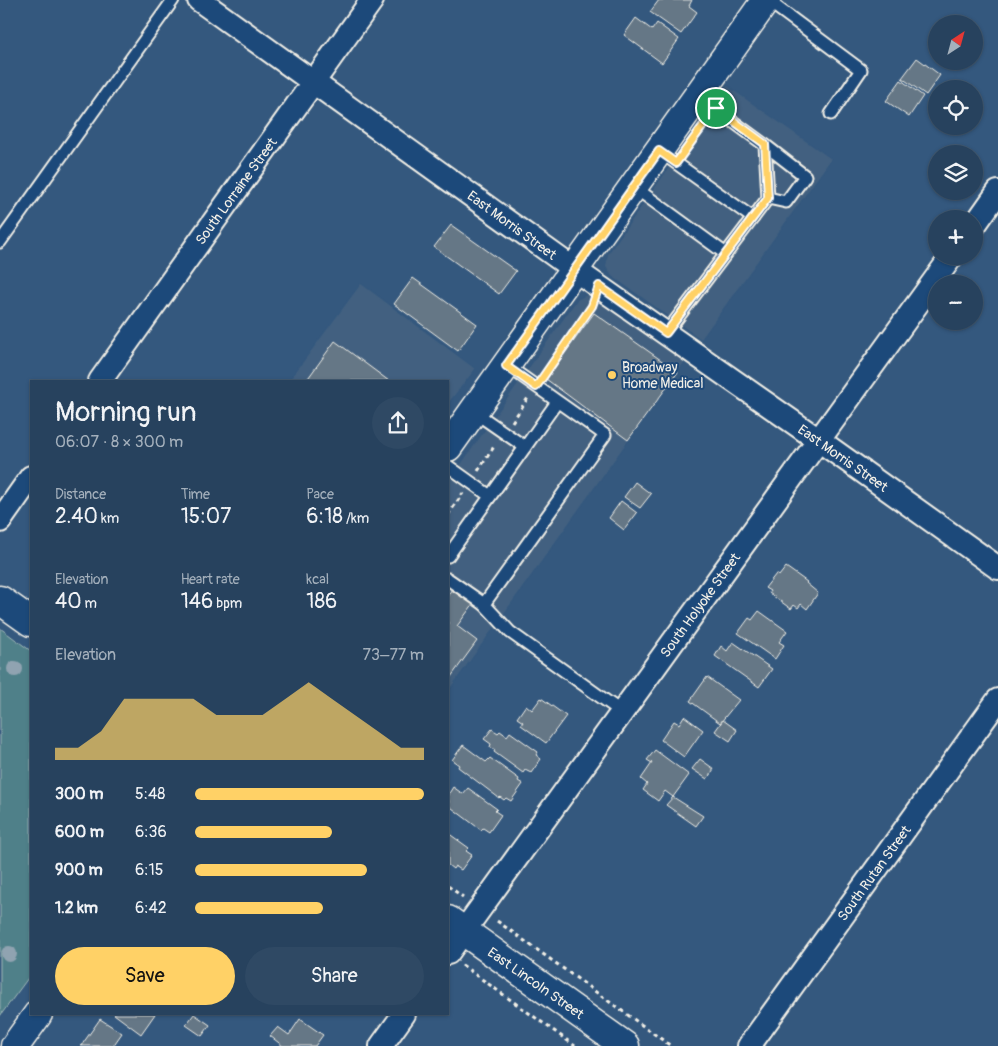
<!DOCTYPE html>
<html lang="en">
<head>
<meta charset="utf-8">
<style>
	:root { --surface:#27425e; --page:#2f4964; --text:#f1f3f6; --muted:#a4b0bc; --line:#435b73; --accent:#ffd166 }
	body { margin:0; font-family:Pangolin,sans-serif; background:var(--page); color:var(--text); height:100vh; display:flex; flex-direction:column; font-size:19px; white-space:nowrap }
	* { box-sizing:border-box; margin:0 }
	p { font-size:16px; color:var(--muted) }
	.icon { flex:none; width:28px; height:28px; fill:none; stroke:currentColor; stroke-width:2; stroke-linecap:round; stroke-linejoin:round }
	.map { position:relative; flex:1; overflow:hidden }
	.panel { position:absolute; left:30px; top:380px; width:419px; height:635px; display:flex; flex-direction:column; background:var(--surface); border-radius:0px; box-shadow:0 1px 4px #0004,0 0 0 1px var(--line) }
	.panel>* { flex:none }
	.needle { width:32px; rotate:36deg }
	.buttons { position:absolute; left:928px; top:15px; display:grid; gap:10px }
	.buttons a { display:grid; place-items:center; width:55px; height:55px; border-radius:50%; background:var(--surface); box-shadow:0 1px 4px #0004,0 0 0 1px var(--line); font-size:25px }
	.pin { position:absolute; display:grid; place-items:center; width:42px; height:42px; color:#fff; margin:-21px; border:2px solid #fff; border-radius:50%; box-shadow:0 1px 5px #0007 }
	.round { display:grid; place-items:center; flex:none; width:52px; height:52px; border-radius:26px; background:var(--page) }
	.overview { display:flex; align-items:center; justify-content:space-between; height:85px; padding:0 25px }
	h1 { font-size:28px; font-weight:600; line-height:38px }
	.metrics { display:grid; grid-template-columns:repeat(3,1fr); gap:8px; height:85px; padding:5px 25px }
	.metrics div { display:grid; align-content:center }
	.metrics b { font-size:21px; font-weight:600 }
	.metrics small { font-size:14px; font-weight:400 }
	.metrics p { font-size:14px }
	.chart { height:140px; padding:10px 25px }
	.chart p { display:flex; justify-content:space-between }
	.chart svg { width:100%; height:90px; margin-top:5px; fill:var(--accent); opacity:.7 }
	.cta { display:flex; gap:10px; margin-top:auto; padding:10px 25px }
	.cta a { flex:1; height:58px; border-radius:30px; background:var(--accent); color:#111; font-size:20px; font-weight:600; line-height:58px; text-align:center }
	.cta a+a { background:var(--page); color:var(--text) }
	ul { padding:0 25px; list-style:none; font-size:16px }
	li { display:grid; grid-template-columns:80px 60px 1fr; align-items:center; height:38px }
	li i { height:12px; border-radius:6px; background:var(--accent) }
	.map>svg:first-child { display:block }
	.built { fill:#436180 }
	.green { fill:#508089; stroke:#a2b8b8 }
	.building { fill:#657786; stroke:#f4f1e8 }
	.lines { fill:none; stroke-linecap:round; stroke-linejoin:round }
	.service-casing { stroke:#f4f1e8; stroke-width:15 }
	.minor-casing { stroke:#f4f1e8; stroke-width:26 }
	.tertiary-casing { stroke:#f4f1e8; stroke-width:31 }
	.secondary-casing { stroke:#f4f1e8; stroke-width:31 }
	.path { stroke:#f4f1e8; stroke-width:3; stroke-dasharray:4 4; stroke-linecap:butt }
	.service { stroke:#1f4a7a; stroke-width:11 }
	.minor { stroke:#1f4a7a; stroke-width:22 }
	.tertiary { stroke:#1f4a7a; stroke-width:28 }
	.secondary { stroke:#1f4a7a; stroke-width:28 }
	.tree { fill:#90a3b1 }
	.route-casing { stroke:#fff; stroke-width:10 }
	.route { stroke:#ffd166; stroke-width:6 }
	.poi-dot { fill:#ffd166; stroke:#1f4a7a; stroke-width:2 }
	.labels { text-anchor:middle; stroke-width:4; stroke-linejoin:round; paint-order:stroke }
	.street-label { font-size:14px; fill:#f4f1e8; stroke:#1f4a7a }
	.poi-label { font-size:14px; fill:#f4f1e8; stroke:#1f4a7a; text-anchor:start }
</style>
</head>
<body>
<div class="map">
<svg width="998" height="1046" viewBox="0 0 998 1046">
	<rect width="100%" height="100%" fill="#34587e"/>
	<filter id="ink" filterUnits="userSpaceOnUse"><feTurbulence type="fractalNoise" baseFrequency=".02" numOctaves="2"/><feDisplacementMap in="SourceGraphic" scale="10" xChannelSelector="R" yChannelSelector="G"/><feConvolveMatrix kernelMatrix="1 2 1 2 8 2 1 2 1" color-interpolation-filters="sRGB"/></filter>
	<g filter="url(#ink)">
		<g class="built">
			<polygon points="727,86 831,159 701,339 612,276 606,267 608,254"/>
			<polygon points="361,284 475,369 448,403 448,381 289,381"/>
			<polygon points="587,295 599,298 685,361 448,691 448,483 577,300"/>
		</g>
		<polygon class="green" points="0,628 31,651 31,974 0,1016"/>
		<g class="building">
			<polygon points="659,0 692,0 689,6 697,12 681,34 650,12"/>
			<polygon points="636,18 652,30 657,23 679,39 662,63 624,35"/>
			<polygon points="917,58 940,75 926,95 902,78"/>
			<polygon points="901,80 923,96 909,117 886,101"/>
			<polygon points="451,225 516,271 499,294 434,247"/>
			<polygon points="413,278 477,324 458,351 394,304"/>
			<polygon points="594,313 678,372 628,440 546,379"/>
			<polygon points="335,341 389,381 306,381"/>
			<polygon points="635,482 651,494 640,508 624,497"/>
			<polygon points="621,501 637,513 624,530 609,518"/>
			<polygon points="786,567 807,582 806,583 818,593 807,609 801,604 798,608 794,605 791,609 769,593 770,591 765,588 776,574 779,576"/>
			<polygon points="453,587 474,603 457,626 477,641 448,681 448,595"/>
			<polygon points="759,611 787,631 779,642 784,645 775,659 738,633 749,618 752,620"/>
			<polygon points="733,642 772,669 759,687 715,656 721,646 727,651"/>
			<polygon points="707,677 739,700 720,723 690,701"/>
			<polygon points="541,698 566,716 546,743 521,725 523,722 517,718 526,705 532,710"/>
			<polygon points="684,716 703,730 684,757 661,740 674,721 679,724"/>
			<polygon points="723,720 737,730 730,741 715,731"/>
			<polygon points="492,729 498,733 500,731 507,736 510,732 538,752 536,755 541,759 531,773 525,770 523,773 494,752 495,750 490,747 491,744 484,739"/>
			<polygon points="463,745 486,762 490,758 519,779 518,781 523,784 511,801 506,798 504,800 500,797 499,798 458,767 459,765 452,760"/>
			<polygon points="655,750 689,775 673,797 665,791 658,801 643,790 647,784 641,779 652,763 647,760"/>
			<polygon points="700,759 714,769 707,779 692,769"/>
			<polygon points="453,787 463,794 468,788 497,809 495,811 501,815 489,832 483,828 481,830 448,805 449,802 448,795"/>
			<polygon points="673,797 703,816 696,826 666,805"/>
			<polygon points="448,833 469,848 466,851 472,855 461,870 455,866 453,869 448,865"/>
			<polygon points="114,1014 155,1014 141,1034"/>
			<polygon points="194,1014 210,1025 202,1036 186,1025"/>
			<polygon points="100,1019 122,1033 113,1046 81,1046"/>
			<polygon points="300,1019 323,1035 315,1046 283,1046 270,1036 278,1027 289,1035"/>
		</g>
		<g class="lines">
			<defs>
				<g id="service">
					<polyline points="767,0 861,70 831,114"/>
					<polyline points="765,145 805,176 786,202 768,198"/>
					<polyline points="659,151 753,218"/>
					<polyline points="634,187 726,254"/>
					<polyline points="0,242 173,0"/>
					<polyline points="666,333 768,198 765,145 698,96"/>
					<polyline points="473,411 525,447"/>
					<polyline points="448,466 490,496"/>
					<polyline points="448,556 557,402"/>
					<polyline points="448,579 484,604 605,435 506,365"/>
					<polyline points="484,604 510,632 623,713"/>
				</g>
				<g id="minor">
					<polyline points="199,0 575,270 820,441 998,568"/>
					<polyline points="974,226 998,192"/>
					<polyline points="100,381 372,0"/>
					<polyline points="0,521 31,477"/>
					<polyline points="448,953 952,256"/>
					<polyline points="381,1046 404,1014"/>
					<polyline points="749,1046 998,700"/>
				</g>
				<g id="tertiary">
					<polyline points="0,600 31,622"/>
					<polyline points="448,920 625,1046"/>
				</g>
				<g id="secondary">
					<polyline points="448,447 766,0"/>
					<polyline points="15,1046 38,1014"/>
				</g>
			</defs>
			<use href="#service" class="service-casing"/>
			<use href="#minor" class="minor-casing"/>
			<use href="#tertiary" class="tertiary-casing"/>
			<use href="#secondary" class="secondary-casing"/>
			<g class="path">
				<polyline points="545,374 592,306"/>
				<polyline points="512,422 528,398"/>
				<polyline points="478,471 495,445"/>
				<polyline points="448,515 463,493"/>
				<polyline points="448,886 463,897"/>
				<polyline points="497,921 671,1046"/>
				<polyline points="462,965 575,1046"/>
			</g>
			<use href="#service" class="service"/>
			<use href="#minor" class="minor"/>
			<use href="#tertiary" class="tertiary"/>
			<use href="#secondary" class="secondary"/>
		</g>
		<g class="tree">
			<circle cx="15" cy="669" r="8"/>
			<circle cx="9" cy="954" r="8"/>
		</g>
	</g>
	<g class="lines" filter="url(#ink)">
		<defs>
			<polygon id="route" points="716,108 765,144 768,198 666,333 599,286 592,306 536,387 506,366 659,151 676,163"/>
		</defs>
		<use href="#route" class="route-casing"/>
		<use href="#route" class="route"/>
	</g>
	<circle class="poi-dot" cx="612" cy="375" r="5"/>
	<g class="labels">
		<g class="street-label">
			<text transform="translate(236 191) rotate(-54)" y="5">South Lorraine Street</text>
			<text transform="translate(512 225) rotate(36)" y="5">East Morris Street</text>
			<text transform="translate(843 458) rotate(35)" y="5">East Morris Street</text>
			<text transform="translate(700 605) rotate(-54)" y="5">South Holyoke Street</text>
			<text transform="translate(874 873) rotate(-54)" y="5">South Rutan Street</text>
			<text transform="translate(536 983) rotate(35)" y="5">East Lincoln Street</text>
		</g>
		<g class="poi-label">
			<text x="622" y="372">Broadway<tspan x="622" dy="16">Home Medical</tspan></text>
		</g>
	</g>
</svg>
<div class="buttons">
<a><svg class="needle" viewBox="-14 -14 28 28"><path d="M0-13l5 13h-10z" fill="#e53935"/><path d="M0 13l5-13h-10z" fill="#a4b0bc"/></svg></a>
<a><svg class="icon" aria-label="locate" viewBox="0 0 24 24"><circle cx="12" cy="12" r="6"/><path d="M12 2v4M12 18v4M2 12h4M18 12h4"/></svg></a>
<a><svg class="icon" aria-label="layers" viewBox="0 0 24 24"><path d="M12 4l9 5-9 5-9-5zM3 14l9 5 9-5"/></svg></a>
<a>+</a>
<a>−</a>
</div>
<div class="pin" style="left:716px;top:108px;background:#1e9e55"><svg class="icon" aria-label="arrive" viewBox="0 0 24 24"><path d="M6 21V4h12l-3 4 3 4H6"/></svg></div>
<section class="panel">
<div class="overview"><div><h1>Morning run</h1><p>06:07 · 8 × 300 m</p></div><a class="round"><svg class="icon" aria-label="share" viewBox="0 0 24 24"><path d="M12 15V3M7 8l5-5 5 5M5 13v7h14v-7"/></svg></a></div>
<div class="metrics">
<div><p>Distance</p><b>2.40<small> km</small></b></div>
<div><p>Time</p><b>15:07</b></div>
<div><p>Pace</p><b>6:18<small> /km</small></b></div>
</div>
<div class="metrics">
<div><p>Elevation</p><b>40<small> m</small></b></div>
<div><p>Heart rate</p><b>146<small> bpm</small></b></div>
<div><p>kcal</p><b>186</b></div>
</div>
<div class="chart"><p><span>Elevation</span>73–77 m</p>
<svg viewBox="0 0 160 44" preserveAspectRatio="none"><path d="M0 44V38L10 38L20 30L30 14L40 14L50 14L60 14L70 22L80 22L90 22L100 14L110 6L120 14L130 22L140 30L150 38L160 38V44z"/></svg>
</div>
<ul>
<li><b>300 m</b>5:48<i style="width:100%"></i></li>
<li><b>600 m</b>6:36<i style="width:60%"></i></li>
<li><b>900 m</b>6:15<i style="width:75%"></i></li>
<li><b>1.2 km</b>6:42<i style="width:56%"></i></li>
</ul>
<div class="cta"><a>Save</a><a>Share</a></div>
</section>
</div>
</body>
</html>
